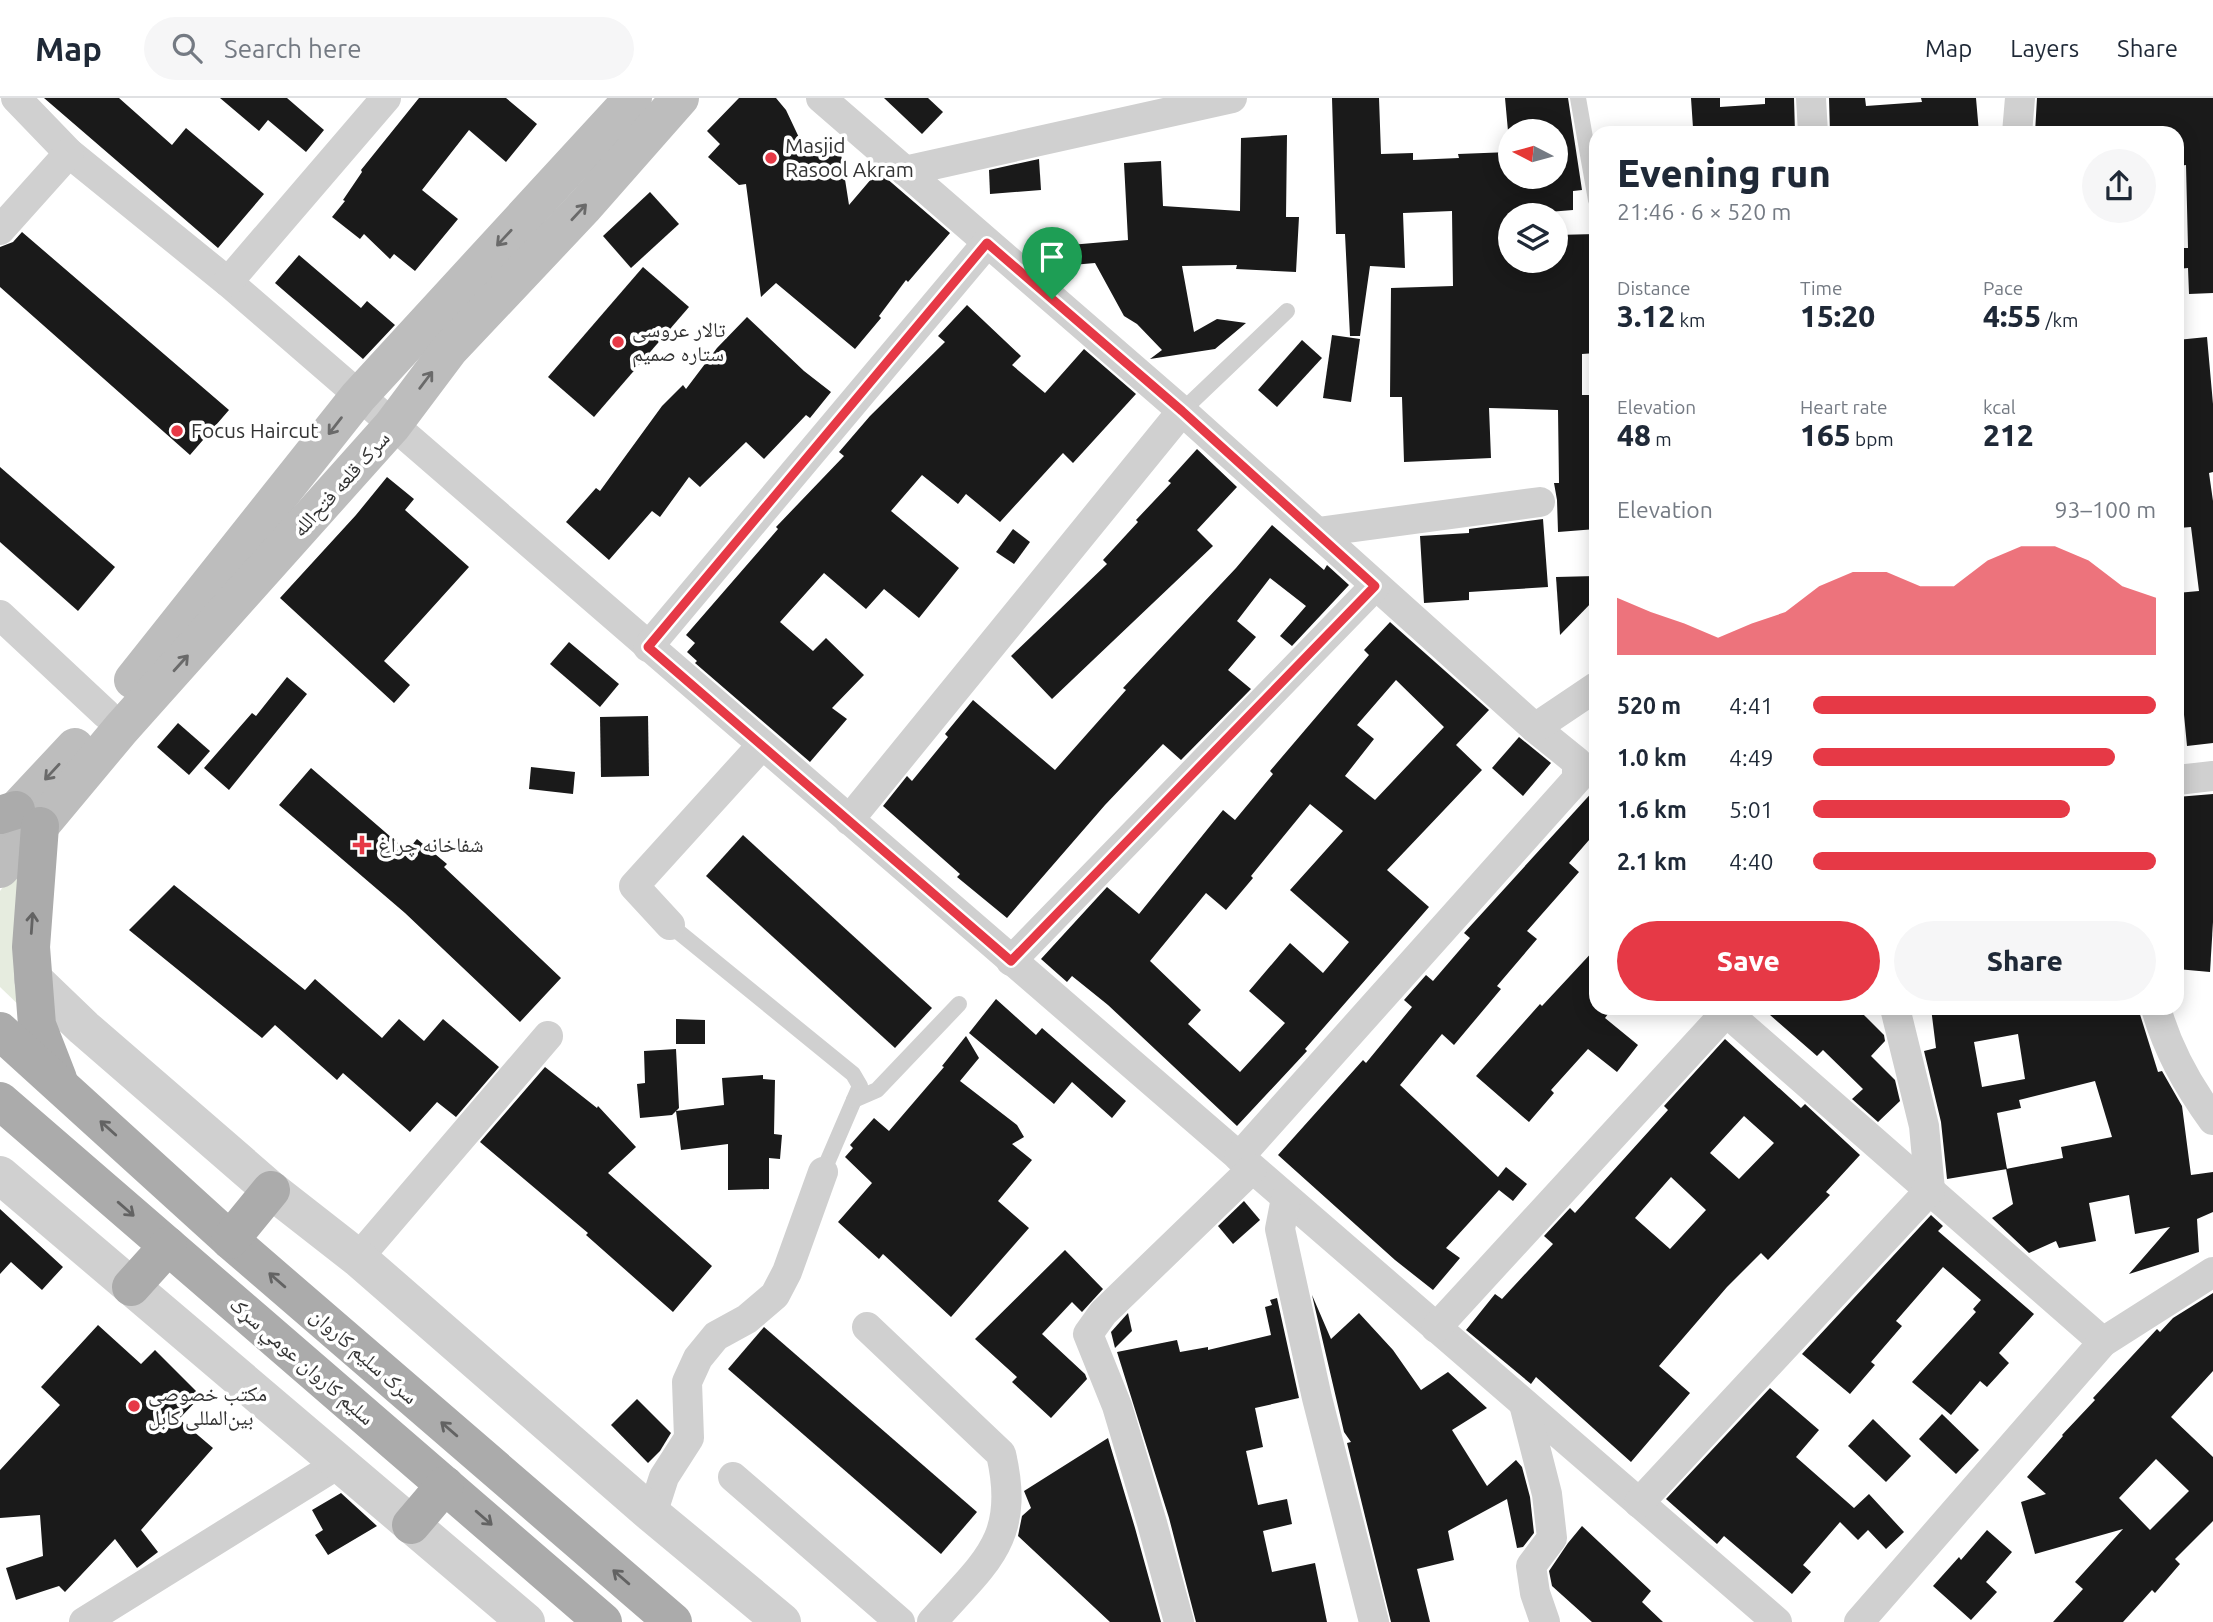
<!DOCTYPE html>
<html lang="en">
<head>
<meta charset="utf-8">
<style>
	:root { --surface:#fff; --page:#f6f6f7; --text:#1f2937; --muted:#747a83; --line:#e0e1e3; --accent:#e63946 }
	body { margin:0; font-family:Ubuntu,"Noto Naskh Arabic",sans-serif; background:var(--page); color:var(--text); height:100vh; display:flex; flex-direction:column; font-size:26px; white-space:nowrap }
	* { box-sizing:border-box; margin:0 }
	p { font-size:23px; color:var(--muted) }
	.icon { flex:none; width:38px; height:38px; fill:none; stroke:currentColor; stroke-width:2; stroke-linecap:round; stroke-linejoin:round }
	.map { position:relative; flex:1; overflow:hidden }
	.drawer { position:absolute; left:1589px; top:28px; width:595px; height:889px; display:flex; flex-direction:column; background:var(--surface); border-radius:21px; box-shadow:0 4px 18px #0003 }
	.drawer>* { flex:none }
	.needle { width:46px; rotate:276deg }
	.tools { position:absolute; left:1498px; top:21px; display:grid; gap:14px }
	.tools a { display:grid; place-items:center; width:70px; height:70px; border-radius:50%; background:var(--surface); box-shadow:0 4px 18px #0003; font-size:35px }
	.pin { position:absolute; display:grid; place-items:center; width:60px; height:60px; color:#fff; margin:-72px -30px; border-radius:50% 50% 50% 0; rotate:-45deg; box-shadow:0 0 7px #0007 }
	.pin .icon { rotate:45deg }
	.round { display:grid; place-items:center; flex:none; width:74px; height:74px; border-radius:37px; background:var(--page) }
	.summary { display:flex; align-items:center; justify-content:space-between; height:119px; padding:0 28px }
	h1 { font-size:38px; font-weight:800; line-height:52px }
	.stats { display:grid; grid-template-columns:repeat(3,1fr); gap:10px; height:119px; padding:7px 28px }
	.stats div { display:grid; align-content:center }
	.stats b { font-size:30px; font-weight:800 }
	.stats small { font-size:19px; font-weight:400 }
	.stats p { font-size:19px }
	.chart { height:196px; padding:14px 28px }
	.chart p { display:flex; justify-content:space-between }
	.chart svg { width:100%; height:126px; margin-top:7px; fill:var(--accent); opacity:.7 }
	.primary-button { display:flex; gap:14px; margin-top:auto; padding:14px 28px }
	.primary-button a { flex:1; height:80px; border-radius:42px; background:var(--accent); color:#fff; font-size:28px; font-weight:800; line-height:80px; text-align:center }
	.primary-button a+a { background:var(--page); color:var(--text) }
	ul { padding:0 28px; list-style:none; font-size:23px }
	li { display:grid; grid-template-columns:112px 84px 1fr; align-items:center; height:52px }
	li i { height:18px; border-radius:9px; background:var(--accent) }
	header { display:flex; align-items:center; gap:42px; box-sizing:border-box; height:98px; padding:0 35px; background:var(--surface); border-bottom:2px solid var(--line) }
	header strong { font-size:33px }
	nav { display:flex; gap:38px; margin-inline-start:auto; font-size:24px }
	.search { width:490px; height:63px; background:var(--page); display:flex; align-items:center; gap:18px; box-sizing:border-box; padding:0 24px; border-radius:38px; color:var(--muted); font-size:26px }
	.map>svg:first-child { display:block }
	.green { fill:#e6ecdf }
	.building { fill:#1a1a1a; fill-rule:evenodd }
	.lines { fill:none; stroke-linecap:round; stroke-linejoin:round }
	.service { stroke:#d0d0d0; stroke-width:16 }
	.minor { stroke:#d0d0d0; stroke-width:30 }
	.tertiary { stroke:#d0d0d0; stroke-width:38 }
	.secondary { stroke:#bdbdbd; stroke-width:38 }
	.primary { stroke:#ababab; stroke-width:38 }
	.oneway { stroke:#6a6a6a }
	.oneway2 { stroke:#636363 }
	.route-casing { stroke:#fff; stroke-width:14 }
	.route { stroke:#e63946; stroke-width:9 }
	.poi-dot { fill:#e63946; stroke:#fff; stroke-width:2.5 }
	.labels { text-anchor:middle; stroke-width:7; stroke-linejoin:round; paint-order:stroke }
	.poi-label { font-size:21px; fill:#333; stroke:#fff; text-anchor:start }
	.street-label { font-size:21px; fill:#333; stroke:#fff }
</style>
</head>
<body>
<header>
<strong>Map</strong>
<div class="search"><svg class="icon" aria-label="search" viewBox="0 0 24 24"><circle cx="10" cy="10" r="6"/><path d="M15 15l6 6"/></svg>Search here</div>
<nav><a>Map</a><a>Layers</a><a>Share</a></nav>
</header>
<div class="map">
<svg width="2213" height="1524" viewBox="0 0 2213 1524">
	<rect width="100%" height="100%" fill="#fff"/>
	<polygon class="green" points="19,767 24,912 0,889 0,793"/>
	<g class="building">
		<polygon points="44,0 119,0 172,47 186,30 264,96 218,150"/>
		<polygon points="220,0 287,0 324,32 306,54 268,22 259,33"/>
		<polygon points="419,0 506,0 537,26 506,64 469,32 422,92 458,121 415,173 394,156 390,161 364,136 360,141 332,119 345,103 343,102 362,74 361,72"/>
		<polygon points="739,0 776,0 786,12 803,48 839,43 849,107 878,73 950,135 908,184 906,182 879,218 881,220 855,251 776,185 761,199 746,86 739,87 708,59 720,46 707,33"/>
		<polygon points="884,0 928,0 943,14 922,36"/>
		<polygon points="1332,0 1379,0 1381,56 1413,55 1413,62 1459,60 1458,56 1510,54 1510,79 1556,79 1556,33 1508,33 1505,0 1568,0 1582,92 1573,93 1573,112 1510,117 1510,163 1556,163 1556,137 1596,136 1596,255 1582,256 1582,297 1596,297 1596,431 1558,434 1557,402 1554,385 1559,385 1558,312 1489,310 1491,360 1404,364 1402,299 1390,299 1391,190 1453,188 1452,113 1403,115 1405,170 1370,168 1360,238 1350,238 1345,136 1336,136"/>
		<polygon points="1691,0 1720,0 1720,9 1765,6 1765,0 1794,0 1795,35 1706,35 1705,29 1693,30"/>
		<polygon points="1829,0 1865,0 1866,8 1922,4 1921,0 1976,0 1979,35 1830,35"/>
		<polygon points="2037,0 2213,0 2213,195 2189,196 2188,170 2177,171 2177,150 2188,150 2186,67 2179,68 2177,35 2035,35"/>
		<polygon points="1287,37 1286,119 1299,119 1296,174 1236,171 1237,167 1182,168 1194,234 1217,221 1246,225 1215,251 1150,261 1162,252 1137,226 1124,218 1095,165 1072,167 1070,147 1128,142 1124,65 1161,63 1163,108 1240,113 1241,40"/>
		<polygon points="1039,61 1041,92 990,96 989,72"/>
		<polygon points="650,94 679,126 631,170 603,138"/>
		<polygon points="22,134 229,312 190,357 0,189 0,149 13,144"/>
		<polygon points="299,157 361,210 367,203 395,227 363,261 275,185"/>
		<polygon points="643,169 689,209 594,319 548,279"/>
		<polygon points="967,207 1021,258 1012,267 1045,295 1084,251 1136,296 1073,365 1063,355 1000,424 966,396 958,406 922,377 891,413 959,470 919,520 884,491 866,511 824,475 780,524 813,553 826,540 864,577 832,610 847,621 810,664 695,565 697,563 687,554 695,545 686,537 778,431 776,429 844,358 839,354 870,318 945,244 938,238"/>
		<polygon points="747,219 804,273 831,294 810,320 806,317 764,361 746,344 700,389 689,379 660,419 652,413 609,462 566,424 596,390 600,393 662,308 683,287 686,291 717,250"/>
		<polygon points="1332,237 1360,241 1351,304 1323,300"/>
		<polygon points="2207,239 2213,306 2213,374 2209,375 2213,403 2213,645 2187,648 2182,596 2177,596 2177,576 2180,576 2177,547 2177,495 2199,493 2191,429 2179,430 2177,414 2177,242"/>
		<polygon points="1302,242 1322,260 1277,309 1258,292"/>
		<polygon points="1197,351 1237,389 1197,432 1213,448 1052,601 1011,558 1107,466 1103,462 1138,424 1136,422 1171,385 1168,383"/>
		<polygon points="0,369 115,469 78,513 0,444"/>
		<polygon points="387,379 414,401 405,412 469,469 384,563 410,587 394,605 280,500 356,417"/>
		<polygon points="1543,421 1548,489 1469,494 1469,502 1424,505 1420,438 1469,435 1469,431"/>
		<polygon points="1272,427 1324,472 1327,467 1349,487 1292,548 1280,538 1306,508 1270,480 1237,523 1256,539 1228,572 1251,591 1181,662 1163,646 1105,707 1007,820 957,779 960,776 883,708 907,678 912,683 948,639 945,636 973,602 1055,672 1126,592 1123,590 1236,470"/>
		<polygon points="1013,431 1030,444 1014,466 996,454"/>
		<polygon points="1596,478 1596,500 1560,537 1556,479"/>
		<path d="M1390 524 1489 612 1456 647 1482 672 1387 772 1429 809 1305 951 1307 953 1237 1028 1108 907 1072 878 1067 884 1041 861 1107 789 1139 816 1223 712 1235 722 1273 676 1270 673 1369 557 1364 552ZM1396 582 1444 629 1375 702 1345 678 1374 641 1357 627ZM1310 706 1343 733 1290 792 1349 844 1323 875 1290 845 1249 893 1285 925 1240 974 1188 926 1201 912 1150 863 1206 795 1226 812 1253 780 1251 778Z"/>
		<polygon points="569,544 619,586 600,609 550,566"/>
		<polygon points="287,579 307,596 229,692 204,670 252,615 256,618"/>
		<polygon points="648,618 649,678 601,679 600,619"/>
		<polygon points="178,625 210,653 189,677 157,649"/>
		<polygon points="1519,639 1551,665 1523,698 1492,670"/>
		<polygon points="531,669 575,674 573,696 529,691"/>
		<polygon points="311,670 407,753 417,741 447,766 444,769 561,880 520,924 405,815 279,707"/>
		<polygon points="1596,690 1596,734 1569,765 1579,774 1527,833 1537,841 1497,888 1501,891 1454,947 1442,936 1400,987 1498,1079 1506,1069 1527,1086 1513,1103 1499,1092 1446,1150 1460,1160 1433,1192 1395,1162 1278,1057 1363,962 1366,965 1412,909 1404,902 1426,877 1433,883 1470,840 1464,835"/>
		<polygon points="2213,696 2213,824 2210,874 2177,871 2177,699"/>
		<polygon points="743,737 932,910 895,950 706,778"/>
		<polygon points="174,787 305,892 315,881 382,940 399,921 424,943 443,921 499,969 456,1019 437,1004 410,1034 343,975 337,982 275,927 262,940 129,832"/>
		<polygon points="1596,850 1596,910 1602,910 1608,916 1605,920 1638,947 1617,974 1588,951 1551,992 1554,995 1529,1024 1476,978 1540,906 1542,908"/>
		<polygon points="996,901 1036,937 1042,930 1126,1003 1112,1020 1072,984 1054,1006 969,935"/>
		<polygon points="1762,910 1857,910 1884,937 1885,943 1871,958 1895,982 1900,1003 1878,1024 1852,1001 1863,991 1823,952 1817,958"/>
		<path d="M1931 910H2138L2158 974 2162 973 2182 1008 2191 1077 2213 1074V1114L2197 1121 2199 1154 2129 1176 2170 1129 2135 1136 2129 1097 2089 1105 2096 1143 2059 1150 2056 1143 2029 1155 1992 1120 2013 1106 2006 1071 2063 1060 2061 1049 2112 1039 2095 983 2019 1002 2021 1010 1997 1015 2007 1071 1947 1081 1941 1024 1924 953 1936 950ZM2018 936 2025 981 1982 989 1974 944Z"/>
		<polygon points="676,921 705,922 705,946 676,946"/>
		<polygon points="966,938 979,960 960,983 1017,1027 1024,1039 1012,1046 1032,1062 998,1103 1029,1130 951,1219 883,1156 879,1161 838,1124 872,1085 845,1059 853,1050 850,1047 874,1020 889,1033 944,969 942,968"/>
		<path d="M1725 941 1801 1010 1805 1006 1860 1057 1826 1094 1830 1097 1768 1162 1761 1155 1727 1189 1659 1268 1690 1295 1631 1364 1536 1279 1531 1286 1466 1232 1495 1196 1502 1201 1553 1146 1544 1138 1570 1110 1575 1115 1668 1012 1664 1008ZM1744 1018 1774 1045 1739 1081 1710 1055ZM1671 1079 1706 1112 1670 1151 1635 1120Z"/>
		<polygon points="676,951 679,1010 672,1017 640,1020 637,986 645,985 644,953"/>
		<polygon points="545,969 597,1010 598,1008 636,1049 608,1075 712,1168 673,1214 586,1137 588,1135 480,1044"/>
		<polygon points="763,977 763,981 775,982 774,1036 782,1037 780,1061 769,1060 769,1091 728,1092 728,1046 681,1052 676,1013 724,1007 722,980"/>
		<polygon points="1244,1103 1260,1122 1233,1146 1218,1128"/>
		<polygon points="0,1111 63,1169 42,1192 11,1164 0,1176"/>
		<polygon points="1931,1117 1943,1128 1938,1133 2034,1216 1999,1255 2009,1265 1987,1289 1980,1283 1951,1317 1912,1284 1976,1214 1973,1211 1981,1202 1943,1169 1896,1223 1902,1228 1871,1264 1875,1267 1850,1296 1802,1256"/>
		<polygon points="1065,1152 1103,1191 1082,1214 1072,1204 1042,1236 1085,1276 1087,1281 1051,1320 1012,1284 1017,1279 975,1241"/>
		<path d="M2213 1195V1273L2171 1319 2213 1359V1423L2175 1461 2180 1466 2155 1495 2152 1492 2123 1524H2053L2083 1491 2075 1484 2123 1431 2035 1456 2021 1404 2046 1396 2027 1379 2063 1338 2062 1337 2095 1302 2093 1300 2157 1231 2160 1234 2173 1220ZM2156 1361 2189 1393 2150 1432 2119 1400Z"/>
		<polygon points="1312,1197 1331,1241 1359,1215 1393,1252 1421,1292 1448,1274 1487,1310 1452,1332 1487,1388 1516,1362 1522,1369 1530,1399 1534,1435 1523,1449 1517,1450 1507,1401 1448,1433 1454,1462 1417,1471 1430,1524 1391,1524 1347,1345 1351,1344 1344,1334"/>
		<polygon points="1277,1200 1299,1300 1255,1310 1263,1349 1246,1353 1258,1407 1287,1401 1292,1426 1263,1433 1272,1474 1315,1465 1327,1524 1196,1524 1169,1420 1117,1254 1177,1242 1180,1254 1208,1249 1208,1252 1271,1237 1265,1209 1272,1207 1270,1202"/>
		<polygon points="1128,1215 1132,1233 1115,1250 1111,1234"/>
		<polygon points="98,1227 141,1266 155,1252 201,1298 179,1321 213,1350 141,1432 158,1454 137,1470 115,1441 65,1494 59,1488 16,1502 6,1470 43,1458 40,1417 0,1420 0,1372 60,1307 41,1289"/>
		<polygon points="764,1229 977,1414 941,1456 728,1271"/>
		<polygon points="1770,1290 1819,1332 1796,1359 1854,1410 1869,1396 1904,1434 1886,1451 1868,1432 1858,1442 1840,1424 1803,1467 1811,1474 1792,1496 1724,1438 1717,1446 1666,1401"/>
		<polygon points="637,1301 671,1335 660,1353 648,1365 611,1327"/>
		<polygon points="1942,1316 1979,1352 1956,1376 1919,1341"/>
		<polygon points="1873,1321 1911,1358 1886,1384 1848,1348"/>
		<polygon points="1108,1340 1135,1430 1161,1524 1110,1524 1018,1438 1022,1418 1031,1410 1024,1393"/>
		<polygon points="341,1395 377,1428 328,1457 315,1437 323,1432 312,1412"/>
		<polygon points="1582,1428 1651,1493 1642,1504 1663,1524 1592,1524 1552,1488 1549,1473 1568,1445"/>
		<polygon points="1987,1432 2012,1454 1986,1484 1997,1494 1971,1522 1933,1488 1959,1459 1961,1462"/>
	</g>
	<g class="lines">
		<g class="service">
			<polyline points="1578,0 1596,102"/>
			<polyline points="1182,313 1287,213"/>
			<polyline points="670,827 853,976 860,988 823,1074"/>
			<polyline points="854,1002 877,992 959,906"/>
		</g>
		<g class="minor">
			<polyline points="16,0 69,55 228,184 1777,1524"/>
			<polyline points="821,0 1182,313 1535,630 1577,664 1577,681 1239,1059"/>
			<polyline points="1811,0 1813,35"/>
			<polyline points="2017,35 2020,0"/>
			<polyline points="905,73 1232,0"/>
			<polyline points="0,132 69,55"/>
			<polyline points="228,184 386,0"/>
			<polyline points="1318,434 1540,404"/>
			<polyline points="0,517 106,616"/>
			<polyline points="648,549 987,145"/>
			<polyline points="1535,630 1596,589"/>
			<polyline points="2177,682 2213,678"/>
			<polyline points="849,722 1182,313"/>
			<polyline points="670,827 634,788 762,647"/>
			<polyline points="1011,863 1375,488"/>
			<path d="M2156 910C2167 950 2188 988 2213 1022"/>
			<polyline points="1726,914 2103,1244"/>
			<polyline points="1286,1100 1280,1131 1317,1300 1374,1524"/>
			<polyline points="358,1160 548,938"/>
			<path d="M867 1229 1001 1356C1021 1442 985 1464 932 1524"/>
			<polyline points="1436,1230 1730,910"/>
			<polyline points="1524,1306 1547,1396 1552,1440 1531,1468 1535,1495 1545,1524"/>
			<polyline points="733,1379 900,1524"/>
			<polyline points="1639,1405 1930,1092 1924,1028 1895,910"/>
			<polyline points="652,1416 664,1379 689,1340 687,1284 698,1260 716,1238 747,1221 775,1197 787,1174 823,1074"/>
			<polyline points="84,1524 338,1366"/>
			<polyline points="1179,1524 1152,1425 1117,1308 1088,1236 1103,1215 1252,1071"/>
			<polyline points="1859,1524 2103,1244 2213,1174"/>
		</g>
		<g class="tertiary">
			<polyline points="33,881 84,930 271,1092 358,1160 652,1416 782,1524"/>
			<polyline points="0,1077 526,1524"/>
		</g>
		<g class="secondary">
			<polyline points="133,582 358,299 633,0"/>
			<polyline points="0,729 75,649"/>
			<polyline points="0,771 40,728 121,631 392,328 449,252 584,109 680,0"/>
		</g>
		<g class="primary">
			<polyline points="0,717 16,712"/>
			<polyline points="40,728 31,849 37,927 58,981"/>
			<polyline points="0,933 230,1142 673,1524"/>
			<polyline points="0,1003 603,1524"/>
			<polyline points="230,1142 271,1092"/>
			<polyline points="131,1189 168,1148"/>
			<polyline points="411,1427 445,1387"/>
		</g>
	</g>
	<defs><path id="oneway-shaft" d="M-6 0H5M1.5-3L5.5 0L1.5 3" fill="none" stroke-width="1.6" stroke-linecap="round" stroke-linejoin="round" transform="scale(1.75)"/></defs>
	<g class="oneway">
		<use href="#oneway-shaft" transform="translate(579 114) rotate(-47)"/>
		<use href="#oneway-shaft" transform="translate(504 140) rotate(133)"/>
		<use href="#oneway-shaft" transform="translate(426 282) rotate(-53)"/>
		<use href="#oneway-shaft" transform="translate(335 328) rotate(128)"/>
		<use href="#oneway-shaft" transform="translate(181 565) rotate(-48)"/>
		<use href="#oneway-shaft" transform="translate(52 674) rotate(133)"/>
	</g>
	<g class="oneway2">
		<use href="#oneway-shaft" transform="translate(32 825) rotate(-86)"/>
		<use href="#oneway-shaft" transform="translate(108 1030) rotate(-138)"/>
		<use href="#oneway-shaft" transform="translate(126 1111) rotate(41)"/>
		<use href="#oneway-shaft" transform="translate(277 1182) rotate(-139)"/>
		<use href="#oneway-shaft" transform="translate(449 1331) rotate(-139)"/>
		<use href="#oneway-shaft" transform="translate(484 1420) rotate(41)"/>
		<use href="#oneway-shaft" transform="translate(621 1479) rotate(-139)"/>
	</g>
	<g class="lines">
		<defs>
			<polygon id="route" points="987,145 1182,313 1375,488 1011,863 648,549"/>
		</defs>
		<use href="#route" class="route-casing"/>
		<use href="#route" class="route"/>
	</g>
	<g class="poi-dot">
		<circle cx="771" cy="60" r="7"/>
		<circle cx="618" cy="244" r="7"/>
		<circle cx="177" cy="333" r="7"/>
		<path d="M358.5 736.5h7v7h7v7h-7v7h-7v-7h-7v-7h7z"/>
		<circle cx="134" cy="1308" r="7"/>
	</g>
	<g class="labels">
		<g class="poi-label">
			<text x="785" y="55">Masjid<tspan x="785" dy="24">Rasool Akram</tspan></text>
			<text x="632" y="239">تالار عروسی<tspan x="632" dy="24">ستاره صمیم</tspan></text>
			<text x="191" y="340">Focus Haircut</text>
			<text x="378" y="754">شفاخانه چراغ</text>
			<text x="148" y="1303">مکتب خصوصی<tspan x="148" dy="24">بین‌المللی کابل</tspan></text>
		</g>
		<g class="street-label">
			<text transform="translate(341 386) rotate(-48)" y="7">سرک قلعه فتح‌الله</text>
			<text transform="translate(364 1258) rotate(41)" y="7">سرک سلیم کاروان</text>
			<text transform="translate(302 1263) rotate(41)" y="7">سلیم کاروان عومي سړک</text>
		</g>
	</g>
</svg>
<div class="tools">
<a><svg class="needle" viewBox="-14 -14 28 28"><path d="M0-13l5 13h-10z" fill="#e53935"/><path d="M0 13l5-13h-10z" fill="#747a83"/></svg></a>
<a><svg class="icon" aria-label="layers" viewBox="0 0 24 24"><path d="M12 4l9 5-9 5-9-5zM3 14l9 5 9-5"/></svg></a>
</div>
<div class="pin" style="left:1052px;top:201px;background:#1e9e55"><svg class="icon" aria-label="arrive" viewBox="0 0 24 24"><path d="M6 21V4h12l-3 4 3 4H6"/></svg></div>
<section class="drawer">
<div class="summary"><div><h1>Evening run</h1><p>21:46 · 6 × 520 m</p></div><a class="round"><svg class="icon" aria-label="share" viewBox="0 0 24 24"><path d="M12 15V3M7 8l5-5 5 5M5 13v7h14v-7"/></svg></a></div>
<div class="stats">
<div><p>Distance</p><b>3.12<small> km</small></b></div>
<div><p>Time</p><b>15:20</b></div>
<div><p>Pace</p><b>4:55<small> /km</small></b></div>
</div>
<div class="stats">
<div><p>Elevation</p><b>48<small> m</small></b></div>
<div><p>Heart rate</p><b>165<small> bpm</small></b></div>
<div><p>kcal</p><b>212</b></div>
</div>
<div class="chart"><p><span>Elevation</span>93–100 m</p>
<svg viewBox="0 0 160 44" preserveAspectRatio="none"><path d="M0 44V24L10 29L20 33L30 38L40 33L50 29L60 20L70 15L80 15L90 20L100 20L110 11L120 6L130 6L140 11L150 20L160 24V44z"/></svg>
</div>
<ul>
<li><b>520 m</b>4:41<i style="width:100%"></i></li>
<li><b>1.0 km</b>4:49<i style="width:88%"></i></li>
<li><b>1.6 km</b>5:01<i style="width:75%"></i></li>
<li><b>2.1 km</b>4:40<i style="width:100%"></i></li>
</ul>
<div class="primary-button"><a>Save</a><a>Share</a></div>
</section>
</div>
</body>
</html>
